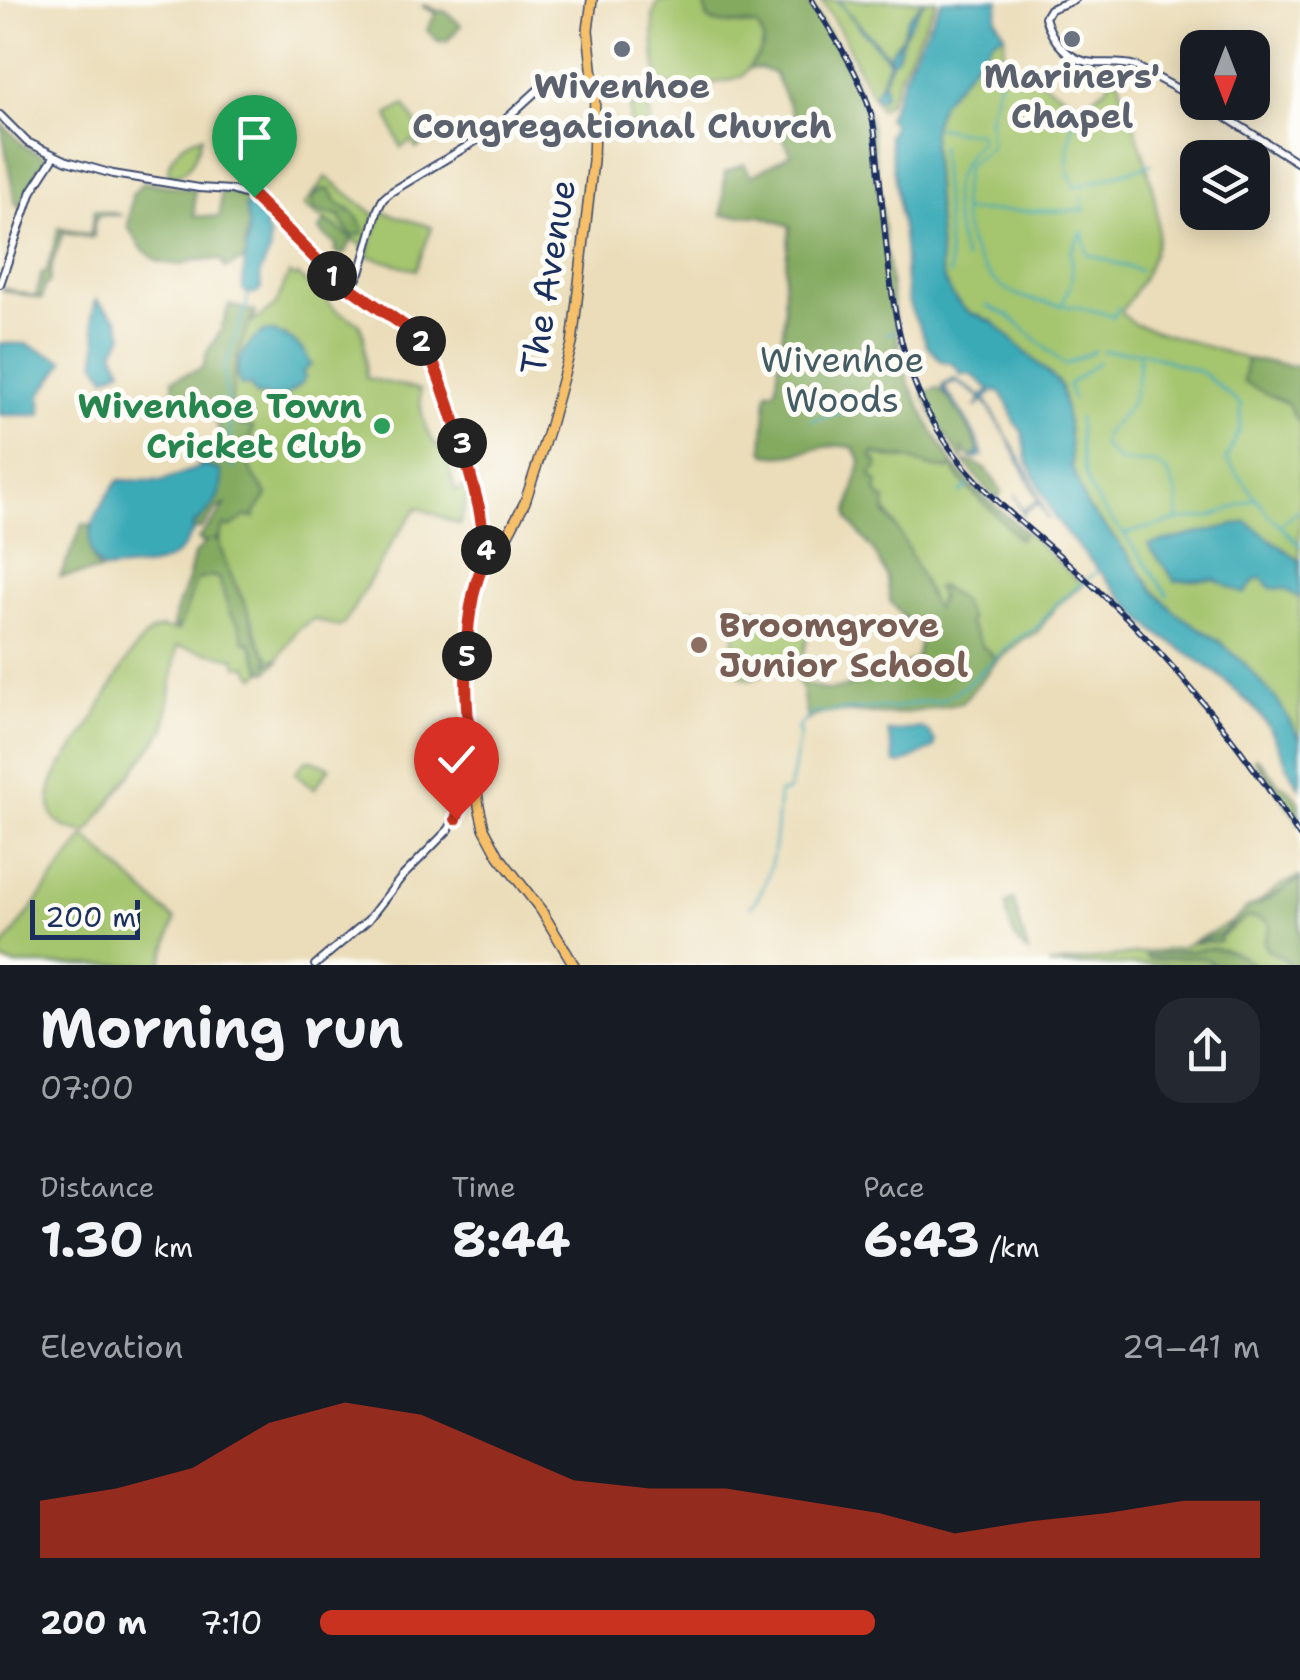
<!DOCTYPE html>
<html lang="en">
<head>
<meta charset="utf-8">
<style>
	:root { --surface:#171b24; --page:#242831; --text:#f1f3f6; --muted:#9ea1a6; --accent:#c8321e }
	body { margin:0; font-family:"Shantell Sans",sans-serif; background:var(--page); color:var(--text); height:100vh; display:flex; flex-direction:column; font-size:38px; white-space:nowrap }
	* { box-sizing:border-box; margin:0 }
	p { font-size:32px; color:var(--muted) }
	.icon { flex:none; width:55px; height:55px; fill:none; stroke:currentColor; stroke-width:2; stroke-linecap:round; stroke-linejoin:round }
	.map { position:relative; height:965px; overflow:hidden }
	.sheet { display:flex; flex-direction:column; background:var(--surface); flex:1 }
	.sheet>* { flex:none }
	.needle { width:65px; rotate:180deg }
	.controls { position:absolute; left:1180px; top:30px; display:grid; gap:20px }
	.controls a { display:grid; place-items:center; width:90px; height:90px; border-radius:20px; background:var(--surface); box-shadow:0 5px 25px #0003; font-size:50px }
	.scale { position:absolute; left:30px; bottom:25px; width:110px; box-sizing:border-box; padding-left:10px; border:5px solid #1b2f5e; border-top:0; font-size:28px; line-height:35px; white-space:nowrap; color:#1b2f5e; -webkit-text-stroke:8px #fdfcf7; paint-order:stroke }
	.pin { position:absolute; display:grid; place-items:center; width:85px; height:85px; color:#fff; margin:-102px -42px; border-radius:50% 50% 50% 0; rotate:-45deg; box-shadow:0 0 10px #0007 }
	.pin .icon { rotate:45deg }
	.km { position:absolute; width:50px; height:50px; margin:-25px; border-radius:50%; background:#222; color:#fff; font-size:28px; line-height:50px; text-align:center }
	.round { display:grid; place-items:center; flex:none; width:105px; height:105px; border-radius:30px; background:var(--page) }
	.overview { display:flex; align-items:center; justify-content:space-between; height:170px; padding:0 40px }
	h1 { font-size:55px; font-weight:700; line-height:75px }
	.metrics { display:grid; grid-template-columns:repeat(3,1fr); gap:15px; height:170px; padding:10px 40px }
	.metrics div { display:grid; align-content:center }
	.metrics b { font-size:50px; font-weight:700 }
	.metrics small { font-size:28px; font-weight:400 }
	.metrics p { font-size:28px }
	.chart { height:280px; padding:20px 40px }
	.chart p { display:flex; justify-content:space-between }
	.chart svg { width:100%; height:180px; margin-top:10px; fill:var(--accent); opacity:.7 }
	ul { padding:0 40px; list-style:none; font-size:32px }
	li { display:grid; grid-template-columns:160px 120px 1fr; align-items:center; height:75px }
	li i { height:25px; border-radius:12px; background:var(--accent) }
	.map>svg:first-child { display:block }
	.green { fill:#a5c56e; stroke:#607a66; stroke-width:2.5; fill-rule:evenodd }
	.forest { fill:#84aa61; stroke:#506c60; stroke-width:2.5 }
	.water { fill:#3aaab7; stroke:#2a6c8a; stroke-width:2.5 }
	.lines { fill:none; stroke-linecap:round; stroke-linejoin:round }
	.stream { stroke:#3aaab7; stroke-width:2.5 }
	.minor-casing { stroke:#3a496c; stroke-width:10 }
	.major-casing { stroke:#3a496c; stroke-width:12 }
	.minor { stroke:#fff; stroke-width:6 }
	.major { stroke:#f6c06b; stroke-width:9 }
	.rail-casing { stroke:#1b2f5e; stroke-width:6 }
	.rail { stroke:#fdfcf7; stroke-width:2.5; stroke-dasharray:8; stroke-linecap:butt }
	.route-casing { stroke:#fff; stroke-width:20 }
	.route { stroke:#c8321e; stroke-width:12 }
	.worship-dot { fill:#6b7280; stroke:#fdfcf7; stroke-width:4 }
	.leisure-dot { fill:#2e9e5b; stroke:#fdfcf7; stroke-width:4 }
	.education-dot { fill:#8d6e63; stroke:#fdfcf7; stroke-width:4 }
	.labels { text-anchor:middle; stroke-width:10; stroke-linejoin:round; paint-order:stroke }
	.worship-label { font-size:35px; font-weight:bold; fill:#5b616d; stroke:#fdfcf7 }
	.street-label { font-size:35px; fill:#1b2f5e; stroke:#fdfcf7 }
	.park-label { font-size:35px; fill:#445c63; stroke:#fdfcf7 }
	.leisure-label { font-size:35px; font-weight:bold; fill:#27864d; stroke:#fdfcf7; text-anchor:end }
	.education-label { font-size:35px; font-weight:bold; fill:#785e54; stroke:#fdfcf7; text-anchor:start }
</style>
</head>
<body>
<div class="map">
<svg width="1300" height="965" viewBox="0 0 1300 965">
	<rect width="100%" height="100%" fill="#fdfcf7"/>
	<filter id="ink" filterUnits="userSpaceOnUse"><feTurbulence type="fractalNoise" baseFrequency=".01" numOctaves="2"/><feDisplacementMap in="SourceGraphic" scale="20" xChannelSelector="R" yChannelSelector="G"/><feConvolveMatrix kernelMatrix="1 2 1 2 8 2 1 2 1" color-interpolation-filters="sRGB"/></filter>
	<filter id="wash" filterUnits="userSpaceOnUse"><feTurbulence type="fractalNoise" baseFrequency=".0048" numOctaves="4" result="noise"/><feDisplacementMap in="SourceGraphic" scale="40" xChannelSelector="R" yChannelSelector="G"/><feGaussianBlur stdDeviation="2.25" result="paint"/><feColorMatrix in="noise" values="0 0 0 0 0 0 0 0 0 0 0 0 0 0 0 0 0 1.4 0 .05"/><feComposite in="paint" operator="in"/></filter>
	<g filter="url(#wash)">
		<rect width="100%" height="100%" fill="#ebddb9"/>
		<g class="green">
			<polygon points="659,0 704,0 708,19 715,23 757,26 764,37 761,52 743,75 731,80 710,84 659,86 654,53 653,13"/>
			<polygon points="821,0 937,0 905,64 888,103 880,109 861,75 843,35"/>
			<path d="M999 0 995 15 1005 34 1003 57 1079 105 1106 88 1115 71C1129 112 1166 203 1156 244 1150 269 1135 292 1121 313L1134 324 1247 359 1300 367V743L1181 628 1054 465 945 315 917 128Z"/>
			<polygon points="405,105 427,141 416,149 412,141 401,148 388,115"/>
			<polygon points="630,106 650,107 650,126 630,126"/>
			<path d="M202 136C197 153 192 174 171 176L168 171C171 152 184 140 202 136Z"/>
			<polygon points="326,177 375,215 365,248 304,206"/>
			<polygon points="381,211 432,227 416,270 367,256"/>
			<path d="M289 274 295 277 298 275 337 311 359 323 364 336 366 378 420 390C420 406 423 427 433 441 440 450 446 450 450 461L448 463 455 491 467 488 468 493 460 525 418 507 395 538 344 624 339 627 314 619 297 630 279 658 269 665 246 607 223 561 219 541 223 525 246 516 250 518 267 495 251 473 240 425 232 420V380L236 361 247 326 275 306ZM285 335 301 348 311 365 301 372V384L282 397 256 395 250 385Z"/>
			<path d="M872 452 890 458 909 459 927 466 950 470 954 466C963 493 999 511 1015 536L1020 539 1024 531 1083 585 1057 605 1037 632 1023 639 996 662 990 652 984 649 968 622 970 619 958 599 943 587 936 609 933 605C922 581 911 556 899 532 892 519 872 491 871 476 870 469 872 459 872 452Z"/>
			<path d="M212 576 219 578 230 614 239 624 244 641 249 642 263 672 255 677 247 666 237 667 235 658 177 646 165 729 87 833C62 828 48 824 50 794 50 775 79 743 89 727 104 702 116 675 133 652 138 645 147 633 155 630 162 626 170 630 178 631L188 598 197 580Z"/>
			<polygon points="737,605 810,623 801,668 770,660 761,675 750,679 740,676 742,668 729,664 737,626 734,625"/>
			<polygon points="306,760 313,760 330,767 314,789 295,773"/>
			<polygon points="85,836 175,920 161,965 15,965 0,960 0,952"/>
			<polygon points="1300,877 1300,965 1048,965 1179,948 1234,921 1281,885"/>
		</g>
		<g class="forest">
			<path d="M704 0H806C834 36 859 81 871 125L896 331 908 382 932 430 954 466C938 474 923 462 906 458 893 456 886 458 873 452L872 457 877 462V469L873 471 871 476 878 483 876 491 880 497 885 499 886 515C903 530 923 583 933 605L936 608 941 596 936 588 939 586 959 599 970 619 968 623 984 648 990 652 996 662 962 703C940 707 918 712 896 714 871 716 829 705 807 720L802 691 792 665 801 668 804 683C811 685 821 690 828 690 845 690 902 668 916 658L921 637 890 601 887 577 875 553 849 520 848 512 861 462 854 448C822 439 798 461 766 454L763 450 767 394 768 391H772L776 388 784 323 785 271 790 226 761 216 722 215 725 172 744 164 751 176 791 154 781 133 797 123 774 73 759 68 748 69C760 52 771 47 757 26 741 22 722 27 708 19Z"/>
			<polygon points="424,5 438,11 445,11 461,25 447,41 438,41 427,30 436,13 423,7"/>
			<polygon points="1,123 24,146 47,158 30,183 20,208 15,203"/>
			<path d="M143 182 195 190 194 216 220 217 221 191C243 192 253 197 265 215L259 218 250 202 245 208 250 220 245 244 246 256 243 261 225 268 221 260H195L182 265 159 262 141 248 128 227 132 195Z"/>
			<path d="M324 189 331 190 338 204 350 209 348 211H353L364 229 363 233C348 242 346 226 340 217L341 215 337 216 316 211C309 202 314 193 324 189Z"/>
			<polygon points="95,210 122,215 98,215 94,223 94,236 91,238 63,232 52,265 49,283 45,285 42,299 3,290 3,288 36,297 42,272 46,273 59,228 90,235"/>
			<polygon points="326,221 353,239 343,255 334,251 337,246 319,230"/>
			<path d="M229 305 256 312C237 343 233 376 231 412L232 419 240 425 253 427 247 452 251 472 267 495 255 513V518L246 516 230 528 224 525 219 537 214 540 219 541C224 566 238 587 248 611 254 626 257 645 269 656L268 664 274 659 279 661 267 672 262 669 250 642H244L239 624 230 614 219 579 212 576 197 580C189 596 187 614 178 629L173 627 175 613 188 580 194 555 208 540 202 542 198 539 218 516 225 505 218 508 201 529H193L192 527C210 512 217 499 222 477L208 466H202L197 462 201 460 223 461V438L215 422 214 409 205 402 194 408 174 404 173 379 203 368 207 352 221 330Z"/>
			<polygon points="1247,359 1300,367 1300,421 1295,418 1288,404 1243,382"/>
			<path d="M937 388C956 402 971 429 979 452L971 458 961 447 965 453 962 460 935 420 923 393Z"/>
			<path d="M964 462C983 461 992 476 1001 491L999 498 996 499 992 495Z"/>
			<polygon points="956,468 987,499 1024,531 1020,539 959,478 955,472"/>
			<path d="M83 524 91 525C90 540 89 561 101 571L60 577Z"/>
			<polygon points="1257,757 1279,784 1287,788 1298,801 1300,823 1254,759"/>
			<path d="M1300 879V965H1290L1282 957 1267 950 1264 942 1270 926C1265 918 1256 918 1247 917L1220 937V941L1190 943 1222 933 1247 908 1261 903Z"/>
			<path d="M1013 899 1028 953C1014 943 1007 922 1006 904Z"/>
			<path d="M1210 948C1227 950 1240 952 1253 965H1215L1207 959 1195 957 1149 960 1145 956Z"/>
		</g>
		<g class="water">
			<polygon points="837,0 890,58 890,52 901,39 908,18 924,0 904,35 896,58 891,61 883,81 885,90 882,99 877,99 874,94 881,83 889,61"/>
			<path d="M942 0H999L996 19 1005 34 993 40 941 103 933 126 932 143 941 269C944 287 962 315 981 316L985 320 992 321 1057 381 1061 387 1068 425 1072 467 1086 505 1119 543 1155 592 1176 613 1219 641 1244 663 1278 701 1300 739V788L1292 776 1272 732 1257 711 1218 674 1160 635 1142 619 1066 533 1055 518 1027 460 1023 433 1014 422 1009 405 1001 393 994 391 985 399 1030 476 1048 520 1039 503 1024 511V516L1015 494 1022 511 1039 500 1005 433 985 402 983 400 976 408 981 398 956 381 944 387C959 409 975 430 983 456L974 459 973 457 981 452 970 426 942 388 943 385 955 379 982 397 990 389 972 375 960 374C957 365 952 362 942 362L926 344C923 329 911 316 908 300 904 282 906 263 904 245 901 219 897 192 893 166 891 155 892 146 888 136L893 125 887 118 912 57Z"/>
			<path d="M249 201 259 218 265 215 273 223 266 226 265 230 269 235 270 252 260 273 261 289 256 293 248 294 243 289C242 263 254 232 245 208Z"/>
			<polygon points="96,300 118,319 123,335 114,351 122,369 106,377 96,361 97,341 92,316"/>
			<path d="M267 331C288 334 303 346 311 365L302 372 305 377 301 384 282 398 256 395 250 385 241 386C230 367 248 338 267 331Z"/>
			<polygon points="0,343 26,344 65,361 41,394 41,415 0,415"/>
			<path d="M202 466 220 470C227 493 209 513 192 526L194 530C189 537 185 546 179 552 162 570 128 566 105 570 72 546 101 503 119 480L162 481Z"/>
			<polygon points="1247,522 1300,561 1300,598 1285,589 1271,588 1262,578 1255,580 1244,594 1214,579 1175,581 1148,545"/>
			<polygon points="921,728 929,732 935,741 934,748 901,764 895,763 888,732"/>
		</g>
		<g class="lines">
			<g class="stream">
				<path d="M1004 65 989 116 991 147 966 166C965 179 961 192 962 205 964 248 986 287 1029 299 1057 307 1086 305 1113 317L1119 307"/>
				<path d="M1079 106C1073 120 1064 157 1069 172 1071 177 1074 182 1076 187L1152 164"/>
				<path d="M937 127 955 131 979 133V141C969 153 959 166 955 181 949 204 958 238 965 260"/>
				<polyline points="940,146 950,275"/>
				<polyline points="964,211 1084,211 1081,196"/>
				<polyline points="1063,302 1072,280 1071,251 1082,232 1087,254 1140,271"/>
				<polyline points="987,306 1009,316 1065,365 1094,351"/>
				<polyline points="887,334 894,332"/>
				<polyline points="1103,351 1143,352 1203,373 1241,405 1240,429 1226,459 1269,515 1300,545"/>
				<path d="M1139 352C1139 392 1134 407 1104 434L1103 446 1120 462 1155 463 1168 473 1178 497V520L1124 534 1168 595"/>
				<polyline points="1073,400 1068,385 1098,362"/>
				<polyline points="866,408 895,403"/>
				<path d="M1078 418C1083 475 1082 489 1123 533"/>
				<polyline points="812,420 859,408"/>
				<polyline points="233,469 224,370 247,304 248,294"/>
				<polyline points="960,493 968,486"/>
				<polyline points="1181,520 1211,517 1254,499"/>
				<polyline points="1281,524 1300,510"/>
				<path d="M750 907C776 879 776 829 779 793L789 791 800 733 797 729 808 717 816 713 886 707 890 709 926 701 933 702 946 698 964 687 1017 639 1038 627 1055 605 1099 570"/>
			</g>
		</g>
	</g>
	<g filter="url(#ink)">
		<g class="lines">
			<defs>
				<g id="minor">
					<path d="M1074 0 1050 9 1045 17C1051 40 1069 62 1095 63 1109 64 1122 62 1135 66L1198 100"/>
					<polyline points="1202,102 1300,164"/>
					<polyline points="0,115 27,142 67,161 113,174 199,188 231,190 256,198 332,275 413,332 431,356 459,434 484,527 486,547 489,553"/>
					<polyline points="0,284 32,191 54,157"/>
					<polyline points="351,290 361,270 378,209 383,199 391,192 494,130 542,86 549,83 594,81"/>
					<polyline points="315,965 368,920 401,878 449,829 463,802 469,766 473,764"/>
				</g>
				<polyline id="major" points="574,965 541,910 499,856 484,828 479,806 471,749 467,655 472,607 483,563 489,553 507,536 525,502 550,425 572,344 593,161 595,95 588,30 592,0"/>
			</defs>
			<use href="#minor" class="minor-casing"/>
			<use href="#major" class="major-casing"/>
			<use href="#minor" class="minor"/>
			<use href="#major" class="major"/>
			<defs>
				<path id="rail" d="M812 0C835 39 863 77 873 122 877 141 877 162 880 182 888 259 891 341 927 411 960 474 1006 510 1059 555 1082 575 1104 596 1126 617 1189 681 1252 760 1300 837"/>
			</defs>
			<use href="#rail" class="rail-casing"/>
			<use href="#rail" class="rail"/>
		</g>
	</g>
	<g class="lines" filter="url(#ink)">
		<defs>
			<path id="route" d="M254 197 332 275 413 332C434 355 440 381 450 409 462 442 470 474 479 508 482 522 483 541 489 553 459 602 464 707 473 764L469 766 464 796 456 819"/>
		</defs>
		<use href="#route" class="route-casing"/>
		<use href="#route" class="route"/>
	</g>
	<g class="worship-dot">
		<circle cx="1072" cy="39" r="10"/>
		<circle cx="622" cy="49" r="10"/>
	</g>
	<circle class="leisure-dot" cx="382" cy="426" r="10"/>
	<circle class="education-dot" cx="699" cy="645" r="10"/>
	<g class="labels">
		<g class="worship-label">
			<text x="1072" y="88">Mariners'<tspan x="1072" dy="40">Chapel</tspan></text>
			<text x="622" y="98">Wivenhoe<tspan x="622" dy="40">Congregational Church</tspan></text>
		</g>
		<g class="street-label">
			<text transform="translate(548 277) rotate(-81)" y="12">The Avenue</text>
		</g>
		<g class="park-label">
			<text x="842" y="372">Wivenhoe<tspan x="842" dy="40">Woods</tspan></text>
		</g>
		<g class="leisure-label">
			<text x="362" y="418">Wivenhoe Town<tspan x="362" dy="40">Cricket Club</tspan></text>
		</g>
		<g class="education-label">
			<text x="719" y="637">Broomgrove<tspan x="719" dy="40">Junior School</tspan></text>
		</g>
	</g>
</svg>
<div class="controls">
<a><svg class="needle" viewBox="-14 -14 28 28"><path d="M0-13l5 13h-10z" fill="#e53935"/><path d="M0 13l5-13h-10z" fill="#9ea1a6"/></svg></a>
<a><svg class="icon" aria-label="layers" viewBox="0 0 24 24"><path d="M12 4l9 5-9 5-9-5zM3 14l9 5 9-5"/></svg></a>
</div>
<div class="scale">200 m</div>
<div class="pin" style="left:254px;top:197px;background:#1e9e55"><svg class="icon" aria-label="arrive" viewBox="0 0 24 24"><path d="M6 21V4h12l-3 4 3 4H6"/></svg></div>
<div class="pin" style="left:456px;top:819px;background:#d93025"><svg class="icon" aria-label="check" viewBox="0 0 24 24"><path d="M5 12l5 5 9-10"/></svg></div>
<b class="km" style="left:332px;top:276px">1</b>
<b class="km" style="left:421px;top:341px">2</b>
<b class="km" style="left:462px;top:443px">3</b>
<b class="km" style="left:486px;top:550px">4</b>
<b class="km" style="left:467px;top:656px">5</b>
</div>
<section class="sheet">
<div class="overview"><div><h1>Morning run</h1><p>07:00</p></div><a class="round"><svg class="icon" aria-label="share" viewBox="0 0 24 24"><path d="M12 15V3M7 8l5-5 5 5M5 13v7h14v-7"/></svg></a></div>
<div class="metrics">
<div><p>Distance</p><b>1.30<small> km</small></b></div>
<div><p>Time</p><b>8:44</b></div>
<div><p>Pace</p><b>6:43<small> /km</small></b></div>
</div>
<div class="chart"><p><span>Elevation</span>29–41 m</p>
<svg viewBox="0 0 160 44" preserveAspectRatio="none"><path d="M0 44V30L10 27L20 22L30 11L40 6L50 9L60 17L70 25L80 27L90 27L100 30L110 33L120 38L130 35L140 33L150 30L160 30V44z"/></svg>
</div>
<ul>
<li><b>200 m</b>7:10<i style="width:59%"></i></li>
</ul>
</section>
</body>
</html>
